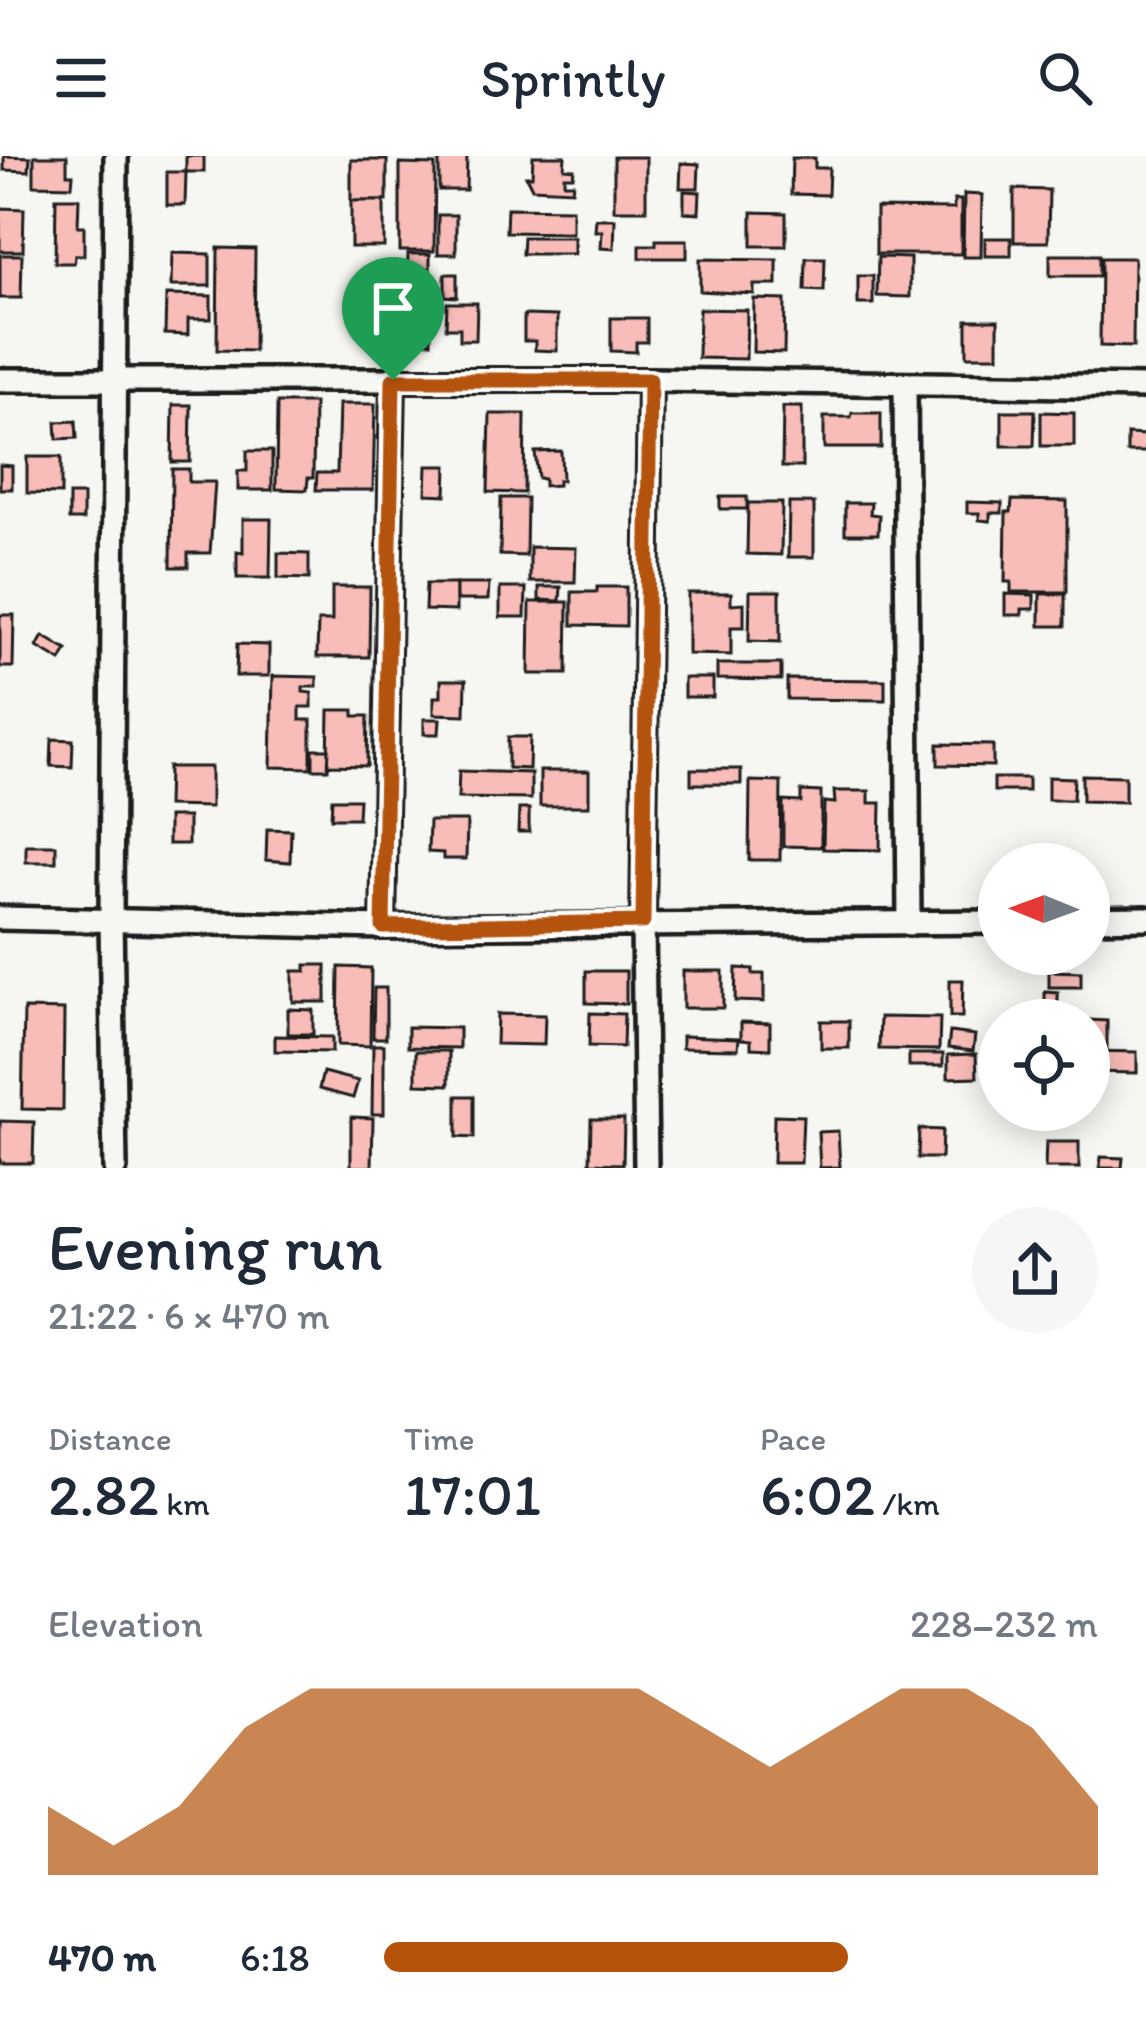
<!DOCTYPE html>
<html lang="en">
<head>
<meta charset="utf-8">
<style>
	:root { --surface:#fff; --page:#f6f6f7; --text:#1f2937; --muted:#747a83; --accent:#b45309 }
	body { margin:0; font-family:Itim,sans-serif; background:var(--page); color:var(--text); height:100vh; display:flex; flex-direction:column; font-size:45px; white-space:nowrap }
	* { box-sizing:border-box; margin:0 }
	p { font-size:39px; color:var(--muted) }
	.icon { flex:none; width:66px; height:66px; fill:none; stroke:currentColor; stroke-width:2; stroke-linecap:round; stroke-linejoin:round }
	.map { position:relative; height:1012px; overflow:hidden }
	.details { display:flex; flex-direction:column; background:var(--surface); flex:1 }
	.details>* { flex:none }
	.needle { width:78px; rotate:271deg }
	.controls { position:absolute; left:978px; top:687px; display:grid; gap:24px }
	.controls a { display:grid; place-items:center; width:132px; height:132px; border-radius:50%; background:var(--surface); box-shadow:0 6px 30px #0003; font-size:60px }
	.pin { position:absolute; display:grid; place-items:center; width:102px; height:102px; color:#fff; margin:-123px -51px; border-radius:50% 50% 50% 0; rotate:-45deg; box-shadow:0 0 12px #0007 }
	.pin .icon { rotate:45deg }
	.round { display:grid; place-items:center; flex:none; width:126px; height:126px; border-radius:63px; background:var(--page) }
	.overview { display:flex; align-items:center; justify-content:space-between; height:204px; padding:0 48px }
	h1 { font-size:66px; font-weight:600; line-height:90px }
	.stats { display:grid; grid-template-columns:repeat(3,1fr); gap:18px; height:204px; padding:12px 48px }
	.stats div { display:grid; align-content:center }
	.stats b { font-size:60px; font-weight:600 }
	.stats small { font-size:33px; font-weight:400 }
	.stats p { font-size:33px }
	.chart { height:336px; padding:24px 48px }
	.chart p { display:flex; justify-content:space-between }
	.chart svg { width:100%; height:216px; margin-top:12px; fill:var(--accent); opacity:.7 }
	ul { padding:0 48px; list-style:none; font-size:39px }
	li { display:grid; grid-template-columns:192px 144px 1fr; align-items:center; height:90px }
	li i { height:30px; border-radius:15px; background:var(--accent) }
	header { display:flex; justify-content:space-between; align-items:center; height:156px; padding:0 48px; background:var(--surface); font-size:54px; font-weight:600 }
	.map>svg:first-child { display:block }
	.building { fill:#f9bdb9; stroke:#1c1c1c; stroke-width:3 }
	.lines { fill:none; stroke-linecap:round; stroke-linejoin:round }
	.street-casing { stroke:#1c1c1c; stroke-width:30 }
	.street { stroke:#f6f6f2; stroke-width:21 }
	.route-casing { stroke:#fff; stroke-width:24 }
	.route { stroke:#b45309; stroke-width:15 }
</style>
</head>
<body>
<header><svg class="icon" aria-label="menu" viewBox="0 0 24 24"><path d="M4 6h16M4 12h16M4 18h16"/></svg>Sprintly<svg class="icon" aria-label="search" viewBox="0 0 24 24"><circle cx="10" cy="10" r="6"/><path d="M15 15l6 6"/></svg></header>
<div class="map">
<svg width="1146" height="1012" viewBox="0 0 1146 1012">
	<rect width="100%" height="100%" fill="#f6f6f2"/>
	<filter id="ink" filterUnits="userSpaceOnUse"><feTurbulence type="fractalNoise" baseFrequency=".00833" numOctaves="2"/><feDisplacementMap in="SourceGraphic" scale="24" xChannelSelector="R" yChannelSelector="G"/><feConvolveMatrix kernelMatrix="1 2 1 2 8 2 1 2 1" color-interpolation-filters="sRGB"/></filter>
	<g filter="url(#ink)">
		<g class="building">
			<polygon points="4,0 30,1 29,15 4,14"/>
			<polygon points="34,0 67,0 67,18 73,18 72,30 34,29"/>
			<rect x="186" y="0" width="18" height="16"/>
			<polygon points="439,0 467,0 466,34 439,34"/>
			<polygon points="533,0 565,0 564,12 574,13 573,20 564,20 564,27 573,27 572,34 532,32 526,20 532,20"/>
			<rect x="614" y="1" width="32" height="53"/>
			<polygon points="792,2 815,2 815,12 829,12 828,39 791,38"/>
			<rect x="351" y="4" width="36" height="41"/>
			<polygon points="681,7 699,8 698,32 680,32"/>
			<polygon points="400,8 435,9 434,95 400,95"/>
			<polygon points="167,16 186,16 185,49 167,49"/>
			<polygon points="1014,33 1049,34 1048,86 1014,86"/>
			<polygon points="684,35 700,36 699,57 684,56"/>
			<polygon points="964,38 982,39 981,101 963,101"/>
			<polygon points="56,42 79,42 78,70 84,70 84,99 75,99 74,107 55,107"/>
			<polygon points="954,44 961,44 961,98 876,98 876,52 954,53"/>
			<rect x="351" y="45" width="33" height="46"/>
			<polygon points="0,52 24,53 23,95 0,95"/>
			<polygon points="507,52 572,53 572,77 506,76"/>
			<polygon points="752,56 786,57 786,90 752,90"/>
			<rect x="438" y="59" width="18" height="39"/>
			<polygon points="596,63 615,63 614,93 601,92 602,75 595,75"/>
			<polygon points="523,81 574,81 574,98 522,98"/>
			<rect x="985" y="82" width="26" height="18"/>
			<polygon points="656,84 687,84 687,102 640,102 640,89 656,89"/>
			<polygon points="218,92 255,93 254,195 217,194"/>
			<polygon points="172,97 210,98 210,130 171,130"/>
			<polygon points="408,98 430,98 430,130 407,129"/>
			<polygon points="0,99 22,99 21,142 0,142"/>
			<rect x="1050" y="99" width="49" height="21"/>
			<polygon points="878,101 910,102 910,141 877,140"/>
			<polygon points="806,102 825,102 824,135 805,134"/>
			<polygon points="1101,102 1134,102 1133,191 1100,190"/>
			<polygon points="700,103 777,104 777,129 754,129 754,138 700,135"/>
			<polygon points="445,118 457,118 457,141 445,140"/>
			<rect x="858" y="120" width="15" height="28"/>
			<polygon points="166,139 211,140 211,163 188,163 188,179 165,178"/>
			<polygon points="754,143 785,144 784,197 753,196"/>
			<polygon points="447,147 477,147 476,184 460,184 460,172 446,172"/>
			<polygon points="699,153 747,154 746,203 698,202"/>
			<polygon points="393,154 431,155 431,186 417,186 417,193 392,193"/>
			<polygon points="524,159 557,160 557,195 535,194 535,185 524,185"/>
			<polygon points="611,162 647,162 647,186 636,186 636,196 611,195"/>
			<rect x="967" y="164" width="31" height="36"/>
			<polygon points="277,247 314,247 313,322 308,322 307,334 276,333"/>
			<polygon points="339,248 375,248 373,334 316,334 317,317 337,317"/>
			<polygon points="173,249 191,249 190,306 172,306"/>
			<polygon points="783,251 802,251 802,311 782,311"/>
			<polygon points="1002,255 1035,255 1034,290 1002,290"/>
			<polygon points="1041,256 1074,257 1074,290 1041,290"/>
			<polygon points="852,257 881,257 881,292 824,292 824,261 851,261"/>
			<polygon points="490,258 525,258 524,337 488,336"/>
			<polygon points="76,265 77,282 57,283 56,266"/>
			<polygon points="1127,278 1146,279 1146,296 1127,296"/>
			<polygon points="247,295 272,295 272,334 238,334 238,315 247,315"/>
			<polygon points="561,295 562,324 558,324 558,329 544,330 544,323 538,322 535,296"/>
			<polygon points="27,301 61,301 61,338 27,337"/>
			<polygon points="0,309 12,310 12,333 0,333"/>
			<polygon points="427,310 447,310 446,339 426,338"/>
			<polygon points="172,313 189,313 189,326 215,326 210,397 188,397 188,411 171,411"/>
			<rect x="69" y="339" width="14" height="25"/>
			<rect x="720" y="341" width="27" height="12"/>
			<polygon points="501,342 527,342 526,400 500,399"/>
			<polygon points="1012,344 1067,345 1067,436 1011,436 1011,426 1005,426 1006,356 1011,356"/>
			<polygon points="967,346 1002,347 1002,357 990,357 990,365 979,364 979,357 967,357"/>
			<polygon points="748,347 782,347 781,399 747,398"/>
			<polygon points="789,347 814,347 814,401 788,401"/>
			<polygon points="845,347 871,347 870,358 879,359 878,378 845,378"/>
			<polygon points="243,363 271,363 270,422 237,422 237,396 243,397"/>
			<polygon points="530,391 576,392 575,426 530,426"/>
			<polygon points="278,397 309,398 309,423 278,422"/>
			<polygon points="426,428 456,428 456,455 425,454"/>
			<polygon points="456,428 489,428 488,444 456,444"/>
			<polygon points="332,431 370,431 369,501 317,501 318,465 332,465"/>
			<polygon points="539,431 561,431 560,445 539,444"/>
			<polygon points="597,431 626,431 626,470 572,469 572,436 597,436"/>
			<polygon points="500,432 526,432 525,461 500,461"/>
			<polygon points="750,435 780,435 780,486 749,485"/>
			<polygon points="688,437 731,437 731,448 744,447 744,471 731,471 731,499 688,498"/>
			<polygon points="1005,438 1034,439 1034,453 1022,453 1022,459 1005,459"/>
			<rect x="1040" y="438" width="25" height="32"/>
			<polygon points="530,446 568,446 567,518 529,518"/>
			<polygon points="0,459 14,459 13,511 0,511"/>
			<polygon points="43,480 67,494 61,505 37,491"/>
			<polygon points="237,488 269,489 269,520 236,520"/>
			<polygon points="717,508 781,508 781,524 717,523"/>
			<polygon points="273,520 317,521 317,531 303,531 303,536 312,537 312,551 300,551 300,564 311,564 311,612 271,611"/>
			<rect x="684" y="522" width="29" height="19"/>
			<polygon points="787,523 885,524 885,544 787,543"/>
			<polygon points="441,524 466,524 465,559 434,558 434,541 441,541"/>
			<polygon points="329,554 354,554 354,560 368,560 367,610 328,609"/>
			<polygon points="424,563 440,563 439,578 424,578"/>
			<polygon points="508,581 530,581 529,613 508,612"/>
			<polygon points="52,583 73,584 72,611 51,610"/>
			<polygon points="938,588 993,589 993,610 938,609"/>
			<polygon points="313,593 329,593 328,613 313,613"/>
			<polygon points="168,611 211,611 211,651 167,650"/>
			<rect x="691" y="613" width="50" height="15"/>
			<polygon points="459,615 531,617 531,643 458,642"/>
			<rect x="540" y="615" width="49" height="35"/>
			<polygon points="1082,619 1125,620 1125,646 1082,645"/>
			<polygon points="1048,621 1074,622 1073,644 1048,644"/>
			<rect x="994" y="622" width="34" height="13"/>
			<polygon points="750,625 781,626 780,704 749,704"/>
			<polygon points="801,635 821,636 821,691 783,690 783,645 801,646"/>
			<polygon points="834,635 869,635 869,647 881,647 880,694 823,693 824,646 835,647"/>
			<polygon points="332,643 359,643 358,662 331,662"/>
			<polygon points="519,653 529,653 529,676 518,676"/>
			<rect x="168" y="661" width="20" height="27"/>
			<polygon points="429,665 467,665 466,703 443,703 443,697 428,696"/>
			<polygon points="267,673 291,674 290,706 266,704"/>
			<rect x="26" y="689" width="30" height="17"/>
			<polygon points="306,809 326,809 326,846 293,846 293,815 306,815"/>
			<polygon points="339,811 371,812 370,890 338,889"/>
			<polygon points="736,812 753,813 753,818 764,818 764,846 735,845"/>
			<polygon points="586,815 626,815 626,848 586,847"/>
			<rect x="683" y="815" width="40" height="37"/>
			<polygon points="1049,815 1081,816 1081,831 1049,831"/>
			<polygon points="950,824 963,824 962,861 950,861"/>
			<polygon points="374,832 386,832 386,882 373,882"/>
			<polygon points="1045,836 1058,837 1058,859 1045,859"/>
			<polygon points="24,853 64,854 63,954 22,953"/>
			<polygon points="288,853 313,854 313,878 288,878"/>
			<polygon points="590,857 624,858 623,891 589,890"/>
			<polygon points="497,858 545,859 544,889 496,888"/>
			<polygon points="880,861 940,862 939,894 879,893"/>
			<polygon points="1089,864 1107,865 1107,895 1089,895"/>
			<rect x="821" y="865" width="28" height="27"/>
			<polygon points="741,866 770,867 770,893 751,892 751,884 741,883"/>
			<polygon points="408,871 459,872 459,892 408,891"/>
			<polygon points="950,876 975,879 973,895 948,892"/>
			<polygon points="275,880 332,881 332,896 275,895"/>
			<polygon points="682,880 739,882 738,893 682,892"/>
			<polygon points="373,889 384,889 384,958 372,958"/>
			<polygon points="416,895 449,895 449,929 416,928"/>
			<polygon points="1089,895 1137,896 1137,917 1089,916"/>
			<rect x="909" y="898" width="34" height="12"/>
			<polygon points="976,898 977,921 948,922 948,899"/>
			<polygon points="323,916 358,925 353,942 319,933"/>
			<polygon points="457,940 474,940 474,982 457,981"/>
			<polygon points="774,959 803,960 801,1007 773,1007"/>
			<polygon points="351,961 373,962 372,1011 351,1011"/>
			<polygon points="591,963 624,963 623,1008 590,1007"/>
			<polygon points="0,965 34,966 33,1007 0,1007"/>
			<polygon points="919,973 942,974 941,1002 918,1002"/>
			<polygon points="838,975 840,1011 820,1012 818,976"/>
			<polygon points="1046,986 1079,986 1079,1012 1045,1012"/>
			<polygon points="1101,1001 1123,1002 1122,1012 1100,1012"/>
		</g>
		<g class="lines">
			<defs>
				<g id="street">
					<polyline points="0,224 650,224 1146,231"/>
					<polyline points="905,228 909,768"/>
					<polyline points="0,762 383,771 999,766"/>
					<polyline points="1089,763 1146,762"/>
					<polyline points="383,771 393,224"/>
					<polyline points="115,1012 111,762 116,0"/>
					<polyline points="646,1012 643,766 650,224"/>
				</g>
			</defs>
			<use href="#street" class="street-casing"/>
			<use href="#street" class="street"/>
		</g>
	</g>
	<g class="lines" filter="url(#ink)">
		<defs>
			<polygon id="route" points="393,224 650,224 643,766 383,771"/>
		</defs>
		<use href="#route" class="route-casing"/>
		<use href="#route" class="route"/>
	</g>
</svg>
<div class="controls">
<a><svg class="needle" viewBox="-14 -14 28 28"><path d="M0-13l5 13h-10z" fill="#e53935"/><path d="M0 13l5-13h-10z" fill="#747a83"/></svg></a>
<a><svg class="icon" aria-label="locate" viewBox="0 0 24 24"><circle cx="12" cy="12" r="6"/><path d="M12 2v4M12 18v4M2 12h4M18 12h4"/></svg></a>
</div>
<div class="pin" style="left:393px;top:224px;background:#1e9e55"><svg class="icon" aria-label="arrive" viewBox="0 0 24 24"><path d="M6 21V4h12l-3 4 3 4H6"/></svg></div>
</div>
<section class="details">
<div class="overview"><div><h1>Evening run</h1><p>21:22 · 6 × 470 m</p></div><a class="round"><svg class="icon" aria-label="share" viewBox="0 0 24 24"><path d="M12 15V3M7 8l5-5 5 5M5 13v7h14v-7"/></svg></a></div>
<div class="stats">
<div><p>Distance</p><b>2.82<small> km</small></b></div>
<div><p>Time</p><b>17:01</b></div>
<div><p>Pace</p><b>6:02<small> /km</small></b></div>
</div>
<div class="chart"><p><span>Elevation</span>228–232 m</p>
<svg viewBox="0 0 160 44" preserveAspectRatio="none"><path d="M0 44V30L10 38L20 30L30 14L40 6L50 6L60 6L70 6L80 6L90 6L100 14L110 22L120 14L130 6L140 6L150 14L160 30V44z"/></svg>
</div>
<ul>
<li><b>470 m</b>6:18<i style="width:65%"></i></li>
</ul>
</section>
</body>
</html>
